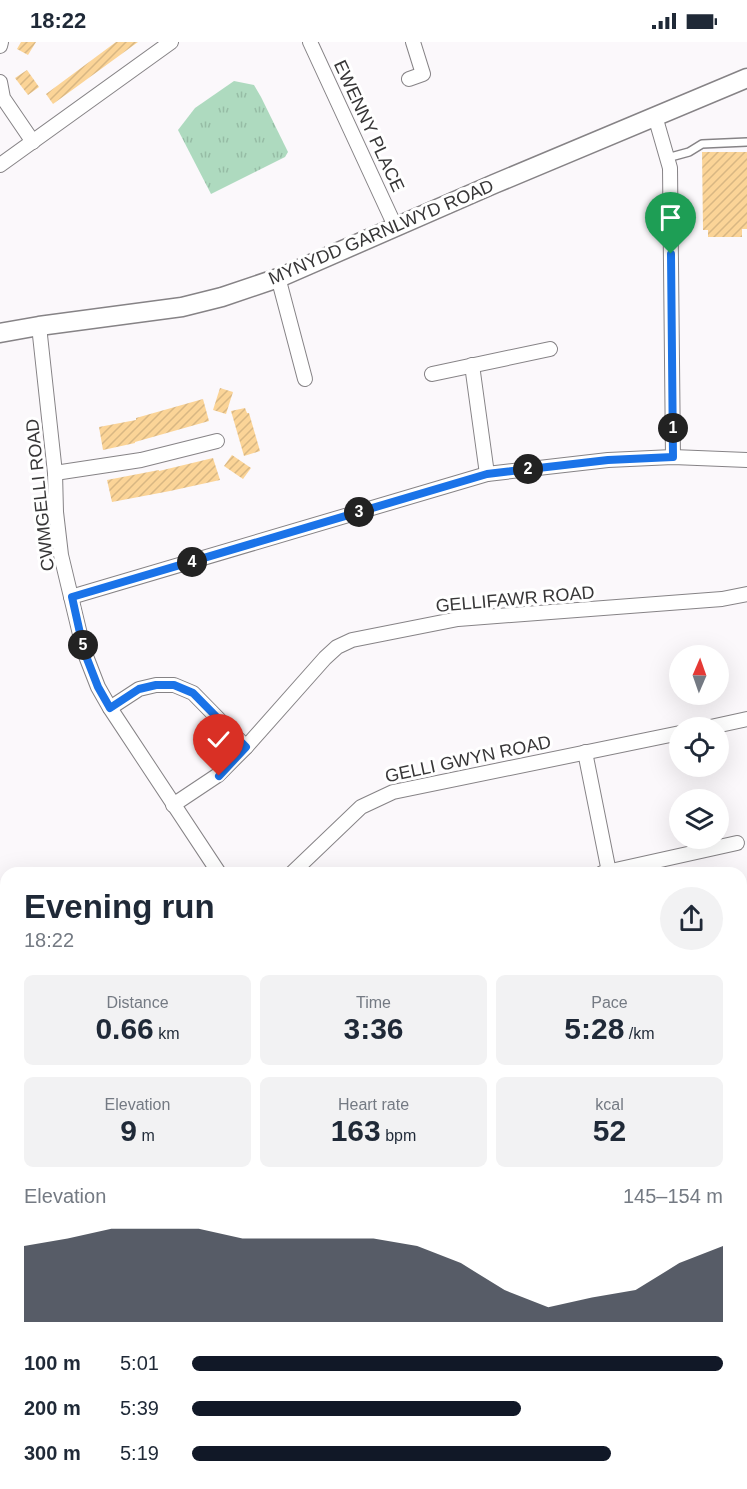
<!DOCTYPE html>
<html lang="en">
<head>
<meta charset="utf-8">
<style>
	:root { --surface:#fff; --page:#f2f2f3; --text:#1f2937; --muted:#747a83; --accent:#111827 }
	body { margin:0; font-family:Arial,sans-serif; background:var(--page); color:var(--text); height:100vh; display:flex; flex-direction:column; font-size:22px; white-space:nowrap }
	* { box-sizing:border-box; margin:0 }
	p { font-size:20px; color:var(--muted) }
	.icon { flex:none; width:33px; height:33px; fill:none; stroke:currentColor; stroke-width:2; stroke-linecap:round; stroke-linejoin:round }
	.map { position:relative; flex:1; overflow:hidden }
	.side { position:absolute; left:0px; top:825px; width:747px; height:622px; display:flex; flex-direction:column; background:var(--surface); border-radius:18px 18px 0 0; box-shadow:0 6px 24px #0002 }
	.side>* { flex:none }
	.needle { width:39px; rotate:2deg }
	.fabs { position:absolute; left:669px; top:603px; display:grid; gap:12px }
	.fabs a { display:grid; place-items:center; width:60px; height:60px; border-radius:50%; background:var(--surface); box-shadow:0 6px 24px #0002; font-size:30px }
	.pin { position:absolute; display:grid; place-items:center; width:51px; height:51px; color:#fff; margin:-62px -26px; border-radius:50% 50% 50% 0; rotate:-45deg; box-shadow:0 0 6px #0007 }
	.pin .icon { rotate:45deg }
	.km { position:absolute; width:30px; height:30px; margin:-15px; border-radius:50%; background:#222; color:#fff; font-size:16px; line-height:30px; text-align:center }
	.round { display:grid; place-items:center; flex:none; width:63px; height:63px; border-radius:32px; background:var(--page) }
	.head { display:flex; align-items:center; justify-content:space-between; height:102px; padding:0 24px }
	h1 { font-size:33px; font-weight:800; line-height:45px }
	.stats { display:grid; grid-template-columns:repeat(3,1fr); gap:9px; height:102px; padding:6px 24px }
	.stats div { display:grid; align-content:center; border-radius:9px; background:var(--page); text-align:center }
	.stats b { font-size:30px; font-weight:800 }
	.stats small { font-size:16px; font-weight:400 }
	.stats p { font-size:16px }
	.chart { height:168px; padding:12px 24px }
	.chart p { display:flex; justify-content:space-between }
	.chart svg { width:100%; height:108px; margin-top:6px; fill:var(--accent); opacity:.7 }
	ul { padding:0 24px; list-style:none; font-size:20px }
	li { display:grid; grid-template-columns:96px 72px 1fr; align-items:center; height:45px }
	li i { height:15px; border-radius:8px; background:var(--accent) }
	.status { display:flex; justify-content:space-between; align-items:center; height:42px; padding:0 30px; background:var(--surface); direction:ltr }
	.status svg { height:16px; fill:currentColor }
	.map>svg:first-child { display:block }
	.grass { fill:url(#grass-tufts) }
	.forest { fill:url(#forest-firs) }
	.park { fill:url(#park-crowns) }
	.garden { fill:#aedabf }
	.building { fill:url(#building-hatch) }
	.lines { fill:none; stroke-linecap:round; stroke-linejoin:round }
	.lane-casing { stroke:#868386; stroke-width:10 }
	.street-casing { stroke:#868386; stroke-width:16 }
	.secondary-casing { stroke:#868386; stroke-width:21 }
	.lane { stroke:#fff; stroke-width:7 }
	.street { stroke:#fff; stroke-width:14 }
	.secondary { stroke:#fff; stroke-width:18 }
	.route-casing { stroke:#fff; stroke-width:12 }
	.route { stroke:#1a73e8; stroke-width:8 }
	.labels { text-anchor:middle; stroke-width:6; stroke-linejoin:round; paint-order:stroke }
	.street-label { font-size:18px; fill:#373637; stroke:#fff }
</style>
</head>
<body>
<div class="status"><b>18:22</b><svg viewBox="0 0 49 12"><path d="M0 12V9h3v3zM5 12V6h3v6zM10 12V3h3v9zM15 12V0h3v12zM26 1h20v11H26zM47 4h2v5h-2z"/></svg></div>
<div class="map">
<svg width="747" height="1447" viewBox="0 0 747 1447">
	<defs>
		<pattern id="grass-tufts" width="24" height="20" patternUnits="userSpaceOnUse" patternTransform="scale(1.5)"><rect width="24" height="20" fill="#aedabf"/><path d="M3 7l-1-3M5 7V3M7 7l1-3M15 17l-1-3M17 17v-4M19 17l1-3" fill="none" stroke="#96bca5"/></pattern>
		<pattern id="forest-firs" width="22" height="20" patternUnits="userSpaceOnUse" patternTransform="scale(1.5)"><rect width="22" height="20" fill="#aedabf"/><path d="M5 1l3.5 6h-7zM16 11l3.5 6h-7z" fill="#96bca5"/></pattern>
		<pattern id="park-crowns" width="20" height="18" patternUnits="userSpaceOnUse" patternTransform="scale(1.5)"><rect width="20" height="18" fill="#aedabf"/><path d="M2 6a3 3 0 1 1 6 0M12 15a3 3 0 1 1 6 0" fill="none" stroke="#96bca5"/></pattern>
		<pattern id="building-hatch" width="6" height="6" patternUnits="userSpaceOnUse" patternTransform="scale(1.5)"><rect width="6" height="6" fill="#fbd497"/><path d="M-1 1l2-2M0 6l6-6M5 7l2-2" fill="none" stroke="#d8b783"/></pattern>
	</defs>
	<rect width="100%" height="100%" fill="#fbf8fb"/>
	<polygon class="grass" points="234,39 254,43 261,55 288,110 285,115 211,152 178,88 195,66"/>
	<g class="forest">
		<polygon points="747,1113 747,1168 741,1173 741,1122"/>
		<polygon points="613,1442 703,1442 704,1447 616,1447"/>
	</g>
	<polygon class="park" points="747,1168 747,1447 704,1447 703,1442 741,1442 741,1173"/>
	<polygon class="garden" points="310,1442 355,1442 363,1447 309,1447"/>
	<g class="building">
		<polygon points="21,0 36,0 28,13 17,7"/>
		<polygon points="116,0 138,0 53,62 46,52"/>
		<polygon points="27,28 39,45 28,53 15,36"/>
		<polygon points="702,110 747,110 747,187 742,187 742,195 708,195 708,188 703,188"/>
		<polygon points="220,346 233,350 226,372 213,368"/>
		<polygon points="203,357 209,379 135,400 135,401 103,408 99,385 136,378 136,376"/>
		<polygon points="245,366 247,371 249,371 260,409 244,414 231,369"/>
		<polygon points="232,413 251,426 243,437 224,424"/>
		<polygon points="213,416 220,438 170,449 112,460 107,438 159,428 159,429"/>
	</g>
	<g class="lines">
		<defs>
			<polyline id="lane" points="667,116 689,110 702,102 747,100"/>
			<g id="street">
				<polyline points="310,0 395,184"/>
				<polyline points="0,4 1,0"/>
				<polyline points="409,37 423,32 413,0"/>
				<polyline points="0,40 3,56 33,100"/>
				<polyline points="655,74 670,126 673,415"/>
				<polyline points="0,123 171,0"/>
				<polyline points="278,235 305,337"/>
				<polyline points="39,284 55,431 56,470 61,513 84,609 98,645 110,666 219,831"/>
				<polyline points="472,323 487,432"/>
				<polyline points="432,332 550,307"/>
				<polyline points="55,431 141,418 217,399"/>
				<polyline points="71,555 487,432 608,418 673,415 747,418"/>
				<polyline points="110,666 139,647 156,643 174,643 193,651 246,705"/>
				<polyline points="706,686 747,677"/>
				<polyline points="585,710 609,830"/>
				<polyline points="173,763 218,733 246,705 325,616 337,605 352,598 458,577 722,557 747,552"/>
				<polyline points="292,831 361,765 393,750 680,691"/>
				<polyline points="602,831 737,801"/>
				<polyline points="0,1205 6,1209"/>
				<polyline points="0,1268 6,1253"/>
				<polyline points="471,1442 473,1447"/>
			</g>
			<polyline id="secondary" points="0,291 39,284 182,265 222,255 281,235 494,142 747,36"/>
		</defs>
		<use href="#lane" class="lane-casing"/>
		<use href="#street" class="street-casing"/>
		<use href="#secondary" class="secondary-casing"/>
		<use href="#lane" class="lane"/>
		<use href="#street" class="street"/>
		<use href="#secondary" class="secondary"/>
	</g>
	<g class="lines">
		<defs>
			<polyline id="route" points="219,734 246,705 193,651 174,643 156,643 139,647 110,666 98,645 84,609 72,555 487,432 608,418 673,415 671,212"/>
		</defs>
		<use href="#route" class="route-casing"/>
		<use href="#route" class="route"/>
	</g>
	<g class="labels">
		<g class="street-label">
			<text transform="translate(369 84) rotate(65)" y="6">EWENNY PLACE</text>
			<text transform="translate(381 190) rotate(-23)" y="6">MYNYDD GARNLWYD ROAD</text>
			<text transform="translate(40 453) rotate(-96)" y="6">CWMGELLI ROAD</text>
			<text transform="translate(515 557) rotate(-5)" y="6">GELLIFAWR ROAD</text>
			<text transform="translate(468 717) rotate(-12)" y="6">GELLI GWYN ROAD</text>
		</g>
	</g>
</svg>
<div class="fabs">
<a><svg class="needle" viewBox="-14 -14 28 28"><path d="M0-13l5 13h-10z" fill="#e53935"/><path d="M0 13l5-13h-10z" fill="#747a83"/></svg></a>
<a><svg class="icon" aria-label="locate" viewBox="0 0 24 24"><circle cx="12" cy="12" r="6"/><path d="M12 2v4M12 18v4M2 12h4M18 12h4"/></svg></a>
<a><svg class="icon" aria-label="layers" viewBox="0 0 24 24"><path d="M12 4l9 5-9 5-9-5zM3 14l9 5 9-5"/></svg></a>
</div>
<div class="pin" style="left:671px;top:212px;background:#1e9e55"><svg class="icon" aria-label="arrive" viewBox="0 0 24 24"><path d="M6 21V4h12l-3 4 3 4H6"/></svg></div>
<div class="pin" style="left:219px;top:734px;background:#d93025"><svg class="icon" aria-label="check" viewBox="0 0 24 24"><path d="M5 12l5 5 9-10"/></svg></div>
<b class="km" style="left:673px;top:386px">1</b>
<b class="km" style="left:528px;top:427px">2</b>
<b class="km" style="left:359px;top:470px">3</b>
<b class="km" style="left:192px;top:520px">4</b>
<b class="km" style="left:83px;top:603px">5</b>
<section class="side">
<div class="head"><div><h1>Evening run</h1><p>18:22</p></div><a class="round"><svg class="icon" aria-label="share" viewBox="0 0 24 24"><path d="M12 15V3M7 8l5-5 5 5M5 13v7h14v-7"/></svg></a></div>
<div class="stats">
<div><p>Distance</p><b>0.66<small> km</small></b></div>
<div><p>Time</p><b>3:36</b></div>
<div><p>Pace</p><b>5:28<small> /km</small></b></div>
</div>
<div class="stats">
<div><p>Elevation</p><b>9<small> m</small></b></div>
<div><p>Heart rate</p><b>163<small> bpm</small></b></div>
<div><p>kcal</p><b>52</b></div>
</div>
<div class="chart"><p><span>Elevation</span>145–154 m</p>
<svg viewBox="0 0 160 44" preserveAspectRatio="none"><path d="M0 44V13L10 10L20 6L30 6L40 6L50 10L60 10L70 10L80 10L90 13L100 20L110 31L120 38L130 34L140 31L150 20L160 13V44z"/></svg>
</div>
<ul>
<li><b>100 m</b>5:01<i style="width:100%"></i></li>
<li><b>200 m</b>5:39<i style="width:62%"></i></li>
<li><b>300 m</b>5:19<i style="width:79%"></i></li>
</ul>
</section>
</div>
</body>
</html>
